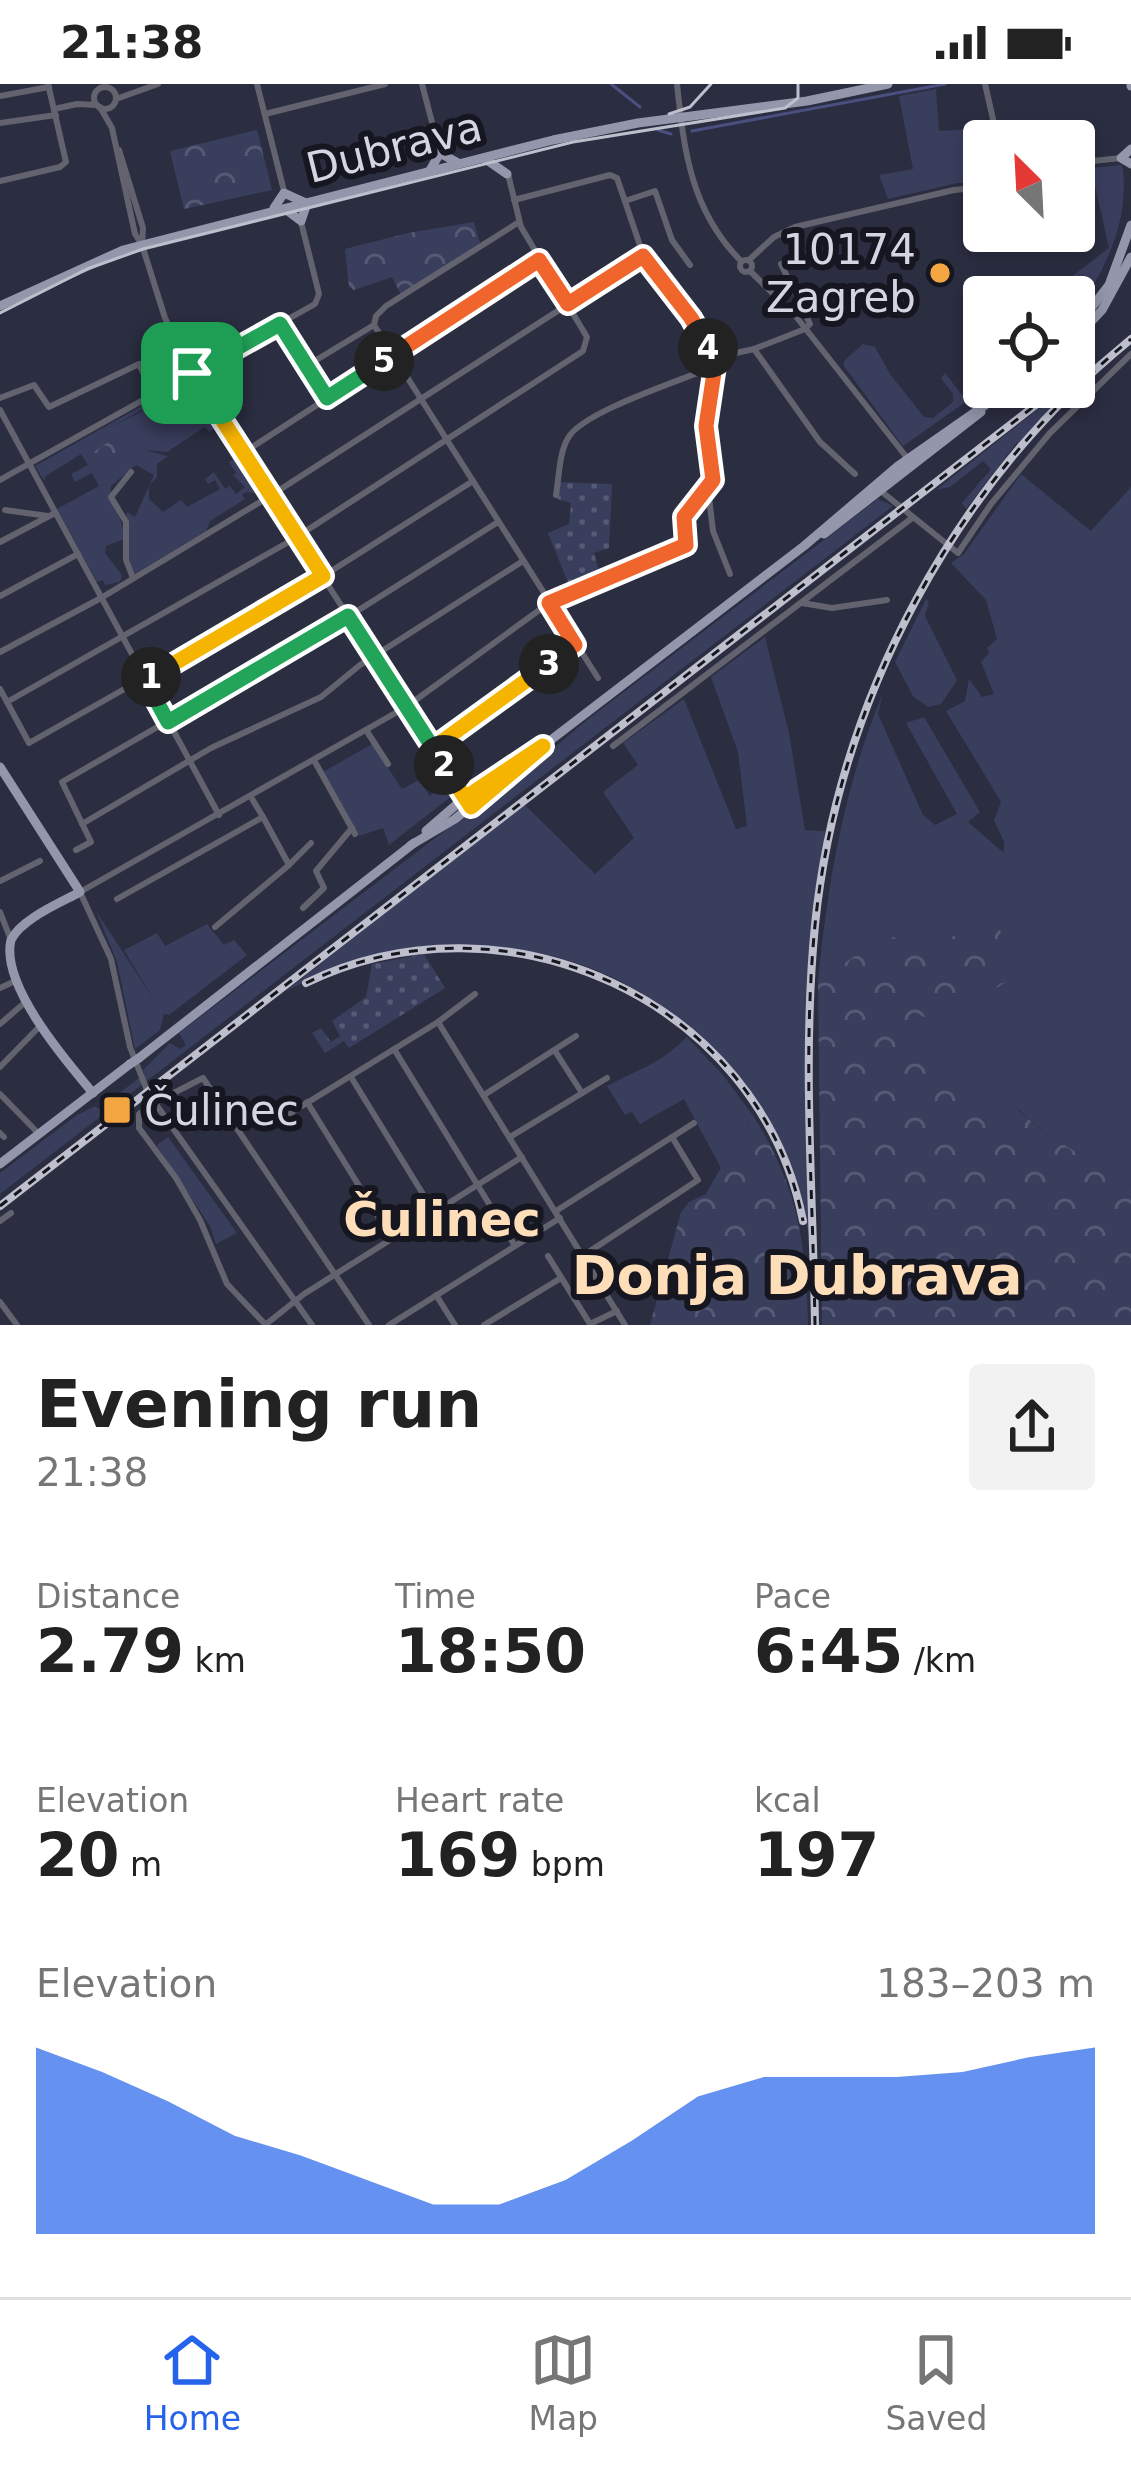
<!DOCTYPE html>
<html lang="en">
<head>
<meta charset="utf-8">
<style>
	:root { --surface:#fff; --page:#f2f2f2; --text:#222; --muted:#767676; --line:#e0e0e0; --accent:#2563eb }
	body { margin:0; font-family:"DejaVu Sans",sans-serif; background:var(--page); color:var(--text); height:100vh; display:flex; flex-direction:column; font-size:45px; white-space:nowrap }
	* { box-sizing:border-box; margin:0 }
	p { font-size:39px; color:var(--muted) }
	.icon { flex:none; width:66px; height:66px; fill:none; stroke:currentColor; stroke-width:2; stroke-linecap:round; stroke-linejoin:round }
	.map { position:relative; height:1241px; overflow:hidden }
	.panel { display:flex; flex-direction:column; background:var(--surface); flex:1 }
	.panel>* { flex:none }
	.needle { width:78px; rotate:336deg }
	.buttons { position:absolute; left:963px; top:36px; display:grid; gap:24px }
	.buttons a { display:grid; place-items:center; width:132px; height:132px; border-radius:12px; background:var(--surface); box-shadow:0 6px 18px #0003; font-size:60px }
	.pin { position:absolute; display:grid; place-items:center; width:102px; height:102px; color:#fff; margin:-51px; border-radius:24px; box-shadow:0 6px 18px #0006 }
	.km { position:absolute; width:60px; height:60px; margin:-30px; border-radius:50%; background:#222; color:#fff; font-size:33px; line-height:60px; text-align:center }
	.round { display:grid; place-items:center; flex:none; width:126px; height:126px; border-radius:12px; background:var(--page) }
	.overview { display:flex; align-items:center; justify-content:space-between; height:204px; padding:0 36px }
	h1 { font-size:66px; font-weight:800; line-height:90px }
	.metrics { display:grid; grid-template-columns:repeat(3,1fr); gap:18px; height:204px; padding:12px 36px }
	.metrics div { display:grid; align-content:center }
	.metrics b { font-size:60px; font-weight:800 }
	.metrics small { font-size:33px; font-weight:400 }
	.metrics p { font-size:33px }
	.chart { height:336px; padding:24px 36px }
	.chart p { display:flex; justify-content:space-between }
	.chart svg { width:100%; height:216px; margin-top:12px; fill:var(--accent); opacity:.7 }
	.status { display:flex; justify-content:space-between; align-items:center; height:84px; padding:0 60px; background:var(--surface); direction:ltr }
	.status svg { height:33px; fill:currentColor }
	.tab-bar { display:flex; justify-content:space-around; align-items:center; height:168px; border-top:3px solid var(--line); background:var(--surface); font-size:33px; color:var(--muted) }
	.tab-bar a { display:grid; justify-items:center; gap:6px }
	.tab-bar .selected { color:var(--accent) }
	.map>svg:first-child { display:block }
	.grass { fill:#3a3e5d }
	.forest { fill:url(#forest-crowns) }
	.garden { fill:url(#garden-dots) }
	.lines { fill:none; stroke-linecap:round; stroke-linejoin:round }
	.stream { stroke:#4a4f80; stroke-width:3 }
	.minor { stroke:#62636e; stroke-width:6 }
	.major { stroke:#9497ab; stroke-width:9 }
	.tram { stroke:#bdbfcd; stroke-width:3 }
	.rail-casing { stroke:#bdbfcd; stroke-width:8 }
	.rail { stroke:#15161f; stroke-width:3; stroke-dasharray:9; stroke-linecap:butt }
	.minor-bridge { stroke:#62636e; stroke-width:6 }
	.major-bridge { stroke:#9497ab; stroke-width:9 }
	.split-1-casing { stroke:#fff; stroke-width:24 }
	.split-2-casing { stroke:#fff; stroke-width:24 }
	.split-3-casing { stroke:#fff; stroke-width:24 }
	.split-4-casing { stroke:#fff; stroke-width:24 }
	.split-5-casing { stroke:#fff; stroke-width:24 }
	.split-6-casing { stroke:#fff; stroke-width:24 }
	.split-1 { stroke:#f5b400; stroke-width:15 }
	.split-2 { stroke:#22a559; stroke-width:15 }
	.split-3 { stroke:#f5b400; stroke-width:15 }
	.split-4 { stroke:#f0652b; stroke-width:15 }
	.split-5 { stroke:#f0652b; stroke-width:15 }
	.split-6 { stroke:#22a559; stroke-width:15 }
	.poi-dot { fill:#f2a541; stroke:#15161f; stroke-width:4.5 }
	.labels { text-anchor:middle; stroke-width:12; stroke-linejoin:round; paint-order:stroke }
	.street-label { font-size:42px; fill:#d3d5e2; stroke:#15161f }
	.poi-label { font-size:42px; fill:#d3d5e2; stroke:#15161f; text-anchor:end }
	.quarter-label { font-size:48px; font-weight:bold; fill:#feddb9; stroke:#15161f }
	.district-label { font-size:54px; font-weight:bold; fill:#feddb9; stroke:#15161f }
</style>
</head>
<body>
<div class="status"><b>21:38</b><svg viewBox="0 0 49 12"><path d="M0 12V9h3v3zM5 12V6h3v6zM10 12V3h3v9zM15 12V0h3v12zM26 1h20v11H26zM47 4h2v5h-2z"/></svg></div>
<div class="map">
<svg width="1131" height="1241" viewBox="0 0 1131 1241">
	<defs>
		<pattern id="forest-crowns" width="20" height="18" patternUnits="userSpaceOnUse" patternTransform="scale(3)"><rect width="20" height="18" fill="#3a3e5d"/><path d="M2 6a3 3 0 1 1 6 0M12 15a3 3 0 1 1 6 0" fill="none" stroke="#565974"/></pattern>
		<pattern id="garden-dots" width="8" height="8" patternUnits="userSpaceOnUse" patternTransform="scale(3)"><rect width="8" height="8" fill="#3a3e5d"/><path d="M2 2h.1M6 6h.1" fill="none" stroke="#565974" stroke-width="1.8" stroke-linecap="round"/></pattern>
	</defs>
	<rect width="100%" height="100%" fill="#2b2d41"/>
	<g class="grass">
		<polygon points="936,5 939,47 969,45 975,99 957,99 888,115 879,91 913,85 899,12"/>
		<path d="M1122 81C1131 132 1106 189 1074 228V213H1045L1109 164 1091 84Z"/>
		<polygon points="863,260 875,263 890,290 924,333 933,334 953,318 953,310 941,294 945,289 967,317 903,362 844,282 844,277"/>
		<polygon points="1120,261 1016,367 1018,357 966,425 962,419 991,385 983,377 950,403 936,406 1066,303 1074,303 1074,296"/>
		<path d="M189 303 215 344 209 348 205 343 167 368 144 366 168 372 157 380V393L149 402V415L163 428 181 416 187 423 220 405 215 396 208 400 205 395 214 388 225 405 230 402 236 410 245 403 233 391 236 389 229 378 235 374 255 409 246 408 242 411 245 415 210 437 206 447 134 490C123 472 132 451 126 431L127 428 135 433 154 391 136 381 111 402C109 419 124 436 125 455L106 462 105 469 122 491 120 498 105 501 103 496 97 498 57 425 99 402 92 389 75 398 71 390 88 381 81 370 46 392 44 397 35 382 165 309 166 312 108 345Z"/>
		<path d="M1021 390 1091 447 1131 403V1101L1046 1050 1017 1024 1001 1050 980 1033 974 1005 909 968 916 931 998 840 930 859 886 852 818 896C828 797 844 702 883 609L878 630 923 731 935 741 957 730 906 639 924 633 980 728 968 738 1004 769V758L994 736 1001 718 946 627 965 617 969 595 982 613 994 610 981 578 989 569 987 564 997 555 986 516 951 479 964 470Z"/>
		<polygon points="878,415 893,422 0,1110 0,1089 77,1031 95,1022 99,1025 144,990 143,986 170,959 180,965 186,961 179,949 484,717 488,720 587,636"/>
		<polygon points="926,515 929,518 925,532 957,596 941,620 928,623 913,612 895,578"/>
		<path d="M765 553 789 649 805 746 825 747 808 898 810 1154C749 902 519 793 286 907L524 720 595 790 634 754 603 708 638 681 623 659 684 615 736 745 747 742 738 668 711 593Z"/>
		<polygon points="372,660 402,705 419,696 430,712 447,698 453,711 389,761 383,744 359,752 323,688"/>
		<polygon points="96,827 154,916 124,866 157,849 165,862 207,840 224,861 234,856 247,871 169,931 164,930 160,946 135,965 117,878"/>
		<path d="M687 953 723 991 754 1033 747 1037 751 1049 738 1053 721 1084 684 1015 640 1040 632 1028 625 1031 607 1002C642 983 657 982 687 953Z"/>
		<polygon points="168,1053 237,1149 216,1160 210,1142 158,1064 157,1061"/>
	</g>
	<g class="forest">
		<polygon points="257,46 272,106 184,125 170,67"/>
		<polygon points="474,138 480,159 401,211 392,193 354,206 349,203 345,165 408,149"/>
		<polygon points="130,344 145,368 102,396 87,372"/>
		<polygon points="998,839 1014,893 943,937 916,931 910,967 975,1005 980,1033 1000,1049 1016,1024 1046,1050 1131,1101 1131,1241 822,1241 818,896 886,852 930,859"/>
		<path d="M754 1033C798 1104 806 1158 808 1241H650L681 1128 689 1118 706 1110 738 1053 751 1049 747 1036Z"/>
	</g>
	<g class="garden">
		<polygon points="558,398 612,400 609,464 594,469 599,487 569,501 548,449 569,440 571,419 557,415"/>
		<polygon points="424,870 445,904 349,964 344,957 325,969 312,949 321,944 331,958 340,952 332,937 366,913 372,880"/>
	</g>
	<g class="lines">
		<g class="stream">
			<polyline points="611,0 640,23"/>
			<polyline points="658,46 671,50"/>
			<polyline points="692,47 945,0"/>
		</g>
		<g class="minor">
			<polyline points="257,0 284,107"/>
			<polyline points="422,0 440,69"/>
			<path d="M677 0C684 67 691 127 741 177"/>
			<polyline points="985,0 998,57"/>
			<circle cx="105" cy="14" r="11"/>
			<polyline points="0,12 49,3"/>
			<polyline points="116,15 158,0"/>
			<polyline points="100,23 112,44 135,150 142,161 165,234 192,289 464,713"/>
			<polyline points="54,25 77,20 97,21"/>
			<polyline points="265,30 385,0"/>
			<polyline points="0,39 56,31"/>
			<polyline points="119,66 143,144 142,161"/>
			<polyline points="1074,79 1121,74"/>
			<polyline points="0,97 60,83 66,78 48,0"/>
			<polyline points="514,116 610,91 617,94 646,179 691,234 713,274 715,289 706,342 713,390 709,413 713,447 730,490"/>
			<polyline points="625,117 655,107 672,156 690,181"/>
			<polyline points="519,138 386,222 376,232 374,241 598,594"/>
			<circle cx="746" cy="182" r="6"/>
			<polyline points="749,176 774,153 795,143 954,106 984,103"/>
			<polyline points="781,180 810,240 805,245"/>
			<polyline points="750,187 794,230 908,375"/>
			<polyline points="281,241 327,313"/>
			<polyline points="754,265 820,358 855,390"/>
			<polyline points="713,274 754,265 805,245"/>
			<polyline points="318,275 374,241"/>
			<polyline points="0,314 34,301 49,323 139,280 153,310"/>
			<polyline points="0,326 219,731"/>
			<polyline points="243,369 540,176"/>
			<polyline points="131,388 111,413 126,438 126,476 133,494"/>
			<polyline points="0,396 315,220 319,210 301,138"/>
			<polyline points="882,408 958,469 991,420 1050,349 1131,270"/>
			<path d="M556 411C559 394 559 369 568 354 583 327 683 296 715 282"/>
			<polyline points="5,426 48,432"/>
			<polyline points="0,458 55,429"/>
			<polyline points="0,512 78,470"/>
			<polyline points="802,519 832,524 887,516"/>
			<polyline points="0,568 101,514 270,412 643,172"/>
			<polyline points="0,605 29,659 317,496 473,397"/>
			<polyline points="7,618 292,456 583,267 587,253 521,143 508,90"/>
			<polyline points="366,646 388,680"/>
			<polyline points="613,662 912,434"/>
			<polyline points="433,664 575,561"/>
			<polyline points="315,678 355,750"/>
			<polyline points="82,740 211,664 321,613 360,581 523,477"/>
			<polyline points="76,766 91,758 62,698 343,536 498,438"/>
			<polyline points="289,781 311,759"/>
			<polyline points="0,797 40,777"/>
			<polyline points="117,815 263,733 251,713"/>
			<polyline points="303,824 324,804 316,787 352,744"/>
			<polyline points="0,828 11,856"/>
			<polyline points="215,843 289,781 263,733"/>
			<polyline points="0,904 13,898"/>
			<polyline points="438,938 625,1241"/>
			<polyline points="0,940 22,921"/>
			<polyline points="394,965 515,1162"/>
			<polyline points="555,967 582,1009"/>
			<polyline points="0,983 39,943"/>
			<polyline points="351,993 434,1128"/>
			<polyline points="0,1010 39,1050"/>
			<polyline points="484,1011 576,952"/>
			<polyline points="158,1017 203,994 369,1241"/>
			<polyline points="307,1018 392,1155"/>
			<polyline points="148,1023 139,1030 139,1044 176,1094 200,1136 227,1200 264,1239"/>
			<polyline points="289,1030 438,938 475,910"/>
			<polyline points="0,1049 4,1053"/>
			<polyline points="510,1053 607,994"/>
			<polyline points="556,1127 694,1039"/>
			<polyline points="0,1137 11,1129"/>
			<polyline points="584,1171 698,1096 672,1053"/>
			<polyline points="548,1172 590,1240 617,1227"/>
			<polyline points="436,1211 455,1241"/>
			<polyline points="0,1218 17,1241"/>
			<polyline points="265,1241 304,1210 522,1073"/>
			<path d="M312 1241 148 1009 130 963 111 875 80 808 406 623 549 519 682 464 687 457C683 433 688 418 709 404"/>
			<polyline points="389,1241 560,1134"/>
			<polyline points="484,1241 561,1194"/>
		</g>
		<g class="major">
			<polyline points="1131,0 1131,2"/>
			<polyline points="1131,65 1121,74 1131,80"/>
			<polyline points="484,74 507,90"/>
			<polyline points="429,88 440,69 458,79"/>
			<polyline points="274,124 284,109 306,119"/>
			<polyline points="285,125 301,137 307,119"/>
			<polyline points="0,222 123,166 553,56 638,39 807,17 888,0"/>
			<polyline points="1074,246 1109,201 1131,141"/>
			<polyline points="1074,256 1102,226 1131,173"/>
			<polyline points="824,450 981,328"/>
			<path d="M0 683 80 808C60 819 21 835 11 856 0 901 67 978 93 1009"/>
			<polyline points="426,747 456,721 513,681"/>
			<polyline points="411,761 455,735 543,662 804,462 898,382 1011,303"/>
			<polyline points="139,974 414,759"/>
			<polyline points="0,1080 130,980"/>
		</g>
		<g class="tram">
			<polyline points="669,30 690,23 711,0"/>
			<polyline points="0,229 87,185 143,165 573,58 785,24 798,14 798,0"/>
		</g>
		<defs>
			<g id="rail">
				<path d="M306 899C504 802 760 916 803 1137"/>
				<polyline points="0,1122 1059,303"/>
				<path d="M815 1241C813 1108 802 973 815 841 838 615 955 398 1131 255"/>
			</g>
		</defs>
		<use href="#rail" class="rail-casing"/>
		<use href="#rail" class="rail"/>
		<polyline class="minor-bridge" points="148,1023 158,1017"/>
		<polyline class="major-bridge" points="130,980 139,974"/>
	</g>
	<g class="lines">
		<defs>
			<polyline id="split-1" points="151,593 323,492 192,289"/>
			<polyline id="split-2" points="151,593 145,596 168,638 348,532 444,681"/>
			<polyline id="split-3" points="444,681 465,714 543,662 471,723 433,664 549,580"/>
			<polyline id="split-4" points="549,580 575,561 549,519 686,461 684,433 713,396 706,342 715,282 708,264"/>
			<polyline id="split-5" points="384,277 539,176 568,220 643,172 691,234 708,264"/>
			<polyline id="split-6" points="192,289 280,240 327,314 384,277"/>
		</defs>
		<use href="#split-1" class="split-1-casing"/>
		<use href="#split-2" class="split-2-casing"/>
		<use href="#split-3" class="split-3-casing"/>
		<use href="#split-4" class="split-4-casing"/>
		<use href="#split-5" class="split-5-casing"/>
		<use href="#split-6" class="split-6-casing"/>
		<use href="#split-1" class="split-1"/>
		<use href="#split-2" class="split-2"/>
		<use href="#split-3" class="split-3"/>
		<use href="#split-4" class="split-4"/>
		<use href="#split-5" class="split-5"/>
		<use href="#split-6" class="split-6"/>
	</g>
	<g class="poi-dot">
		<circle cx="940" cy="189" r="12"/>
		<rect x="102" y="1011" width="30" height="30" rx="6"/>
	</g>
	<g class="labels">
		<g class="street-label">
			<text transform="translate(394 63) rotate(-14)" y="15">Dubrava</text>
		</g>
		<g class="poi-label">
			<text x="916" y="180">10174<tspan x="916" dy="48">Zagreb</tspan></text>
			<text x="144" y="1041" text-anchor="start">Čulinec</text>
		</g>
		<g class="quarter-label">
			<text x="442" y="1152">Čulinec</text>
		</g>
		<g class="district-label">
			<text x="797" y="1210">Donja Dubrava</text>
		</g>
	</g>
</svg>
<div class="buttons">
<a><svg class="needle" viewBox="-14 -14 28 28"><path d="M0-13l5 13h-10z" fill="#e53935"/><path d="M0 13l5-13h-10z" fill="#767676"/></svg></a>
<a><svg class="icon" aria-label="locate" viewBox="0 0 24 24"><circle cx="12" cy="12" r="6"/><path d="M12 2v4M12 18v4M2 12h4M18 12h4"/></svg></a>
</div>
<div class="pin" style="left:192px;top:289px;background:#1e9e55"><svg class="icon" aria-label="arrive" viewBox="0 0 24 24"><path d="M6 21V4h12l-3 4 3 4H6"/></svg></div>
<b class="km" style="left:151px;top:593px">1</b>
<b class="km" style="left:444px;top:681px">2</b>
<b class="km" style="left:549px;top:580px">3</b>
<b class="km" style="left:708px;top:264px">4</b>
<b class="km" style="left:384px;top:277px">5</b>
</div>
<section class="panel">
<div class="overview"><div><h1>Evening run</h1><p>21:38</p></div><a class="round"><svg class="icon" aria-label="share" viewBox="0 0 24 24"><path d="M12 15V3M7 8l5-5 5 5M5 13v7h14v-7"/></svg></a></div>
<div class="metrics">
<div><p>Distance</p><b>2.79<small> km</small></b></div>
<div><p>Time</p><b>18:50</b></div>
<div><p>Pace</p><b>6:45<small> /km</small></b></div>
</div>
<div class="metrics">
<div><p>Elevation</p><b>20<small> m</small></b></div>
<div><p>Heart rate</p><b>169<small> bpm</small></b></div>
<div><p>kcal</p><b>197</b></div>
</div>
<div class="chart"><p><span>Elevation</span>183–203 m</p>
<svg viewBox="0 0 160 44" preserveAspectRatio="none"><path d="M0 44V6L10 11L20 17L30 24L40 28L50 33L60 38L70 38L80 33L90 25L100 16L110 12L120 12L130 12L140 11L150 8L160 6V44z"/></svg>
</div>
</section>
<nav class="tab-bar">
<a class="selected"><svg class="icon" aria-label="home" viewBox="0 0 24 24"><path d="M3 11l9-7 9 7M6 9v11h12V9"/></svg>Home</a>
<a><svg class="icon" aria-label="map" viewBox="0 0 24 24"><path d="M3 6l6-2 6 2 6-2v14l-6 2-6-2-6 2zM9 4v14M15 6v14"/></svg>Map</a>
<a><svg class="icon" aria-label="saved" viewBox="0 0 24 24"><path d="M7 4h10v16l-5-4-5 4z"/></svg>Saved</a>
</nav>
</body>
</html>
